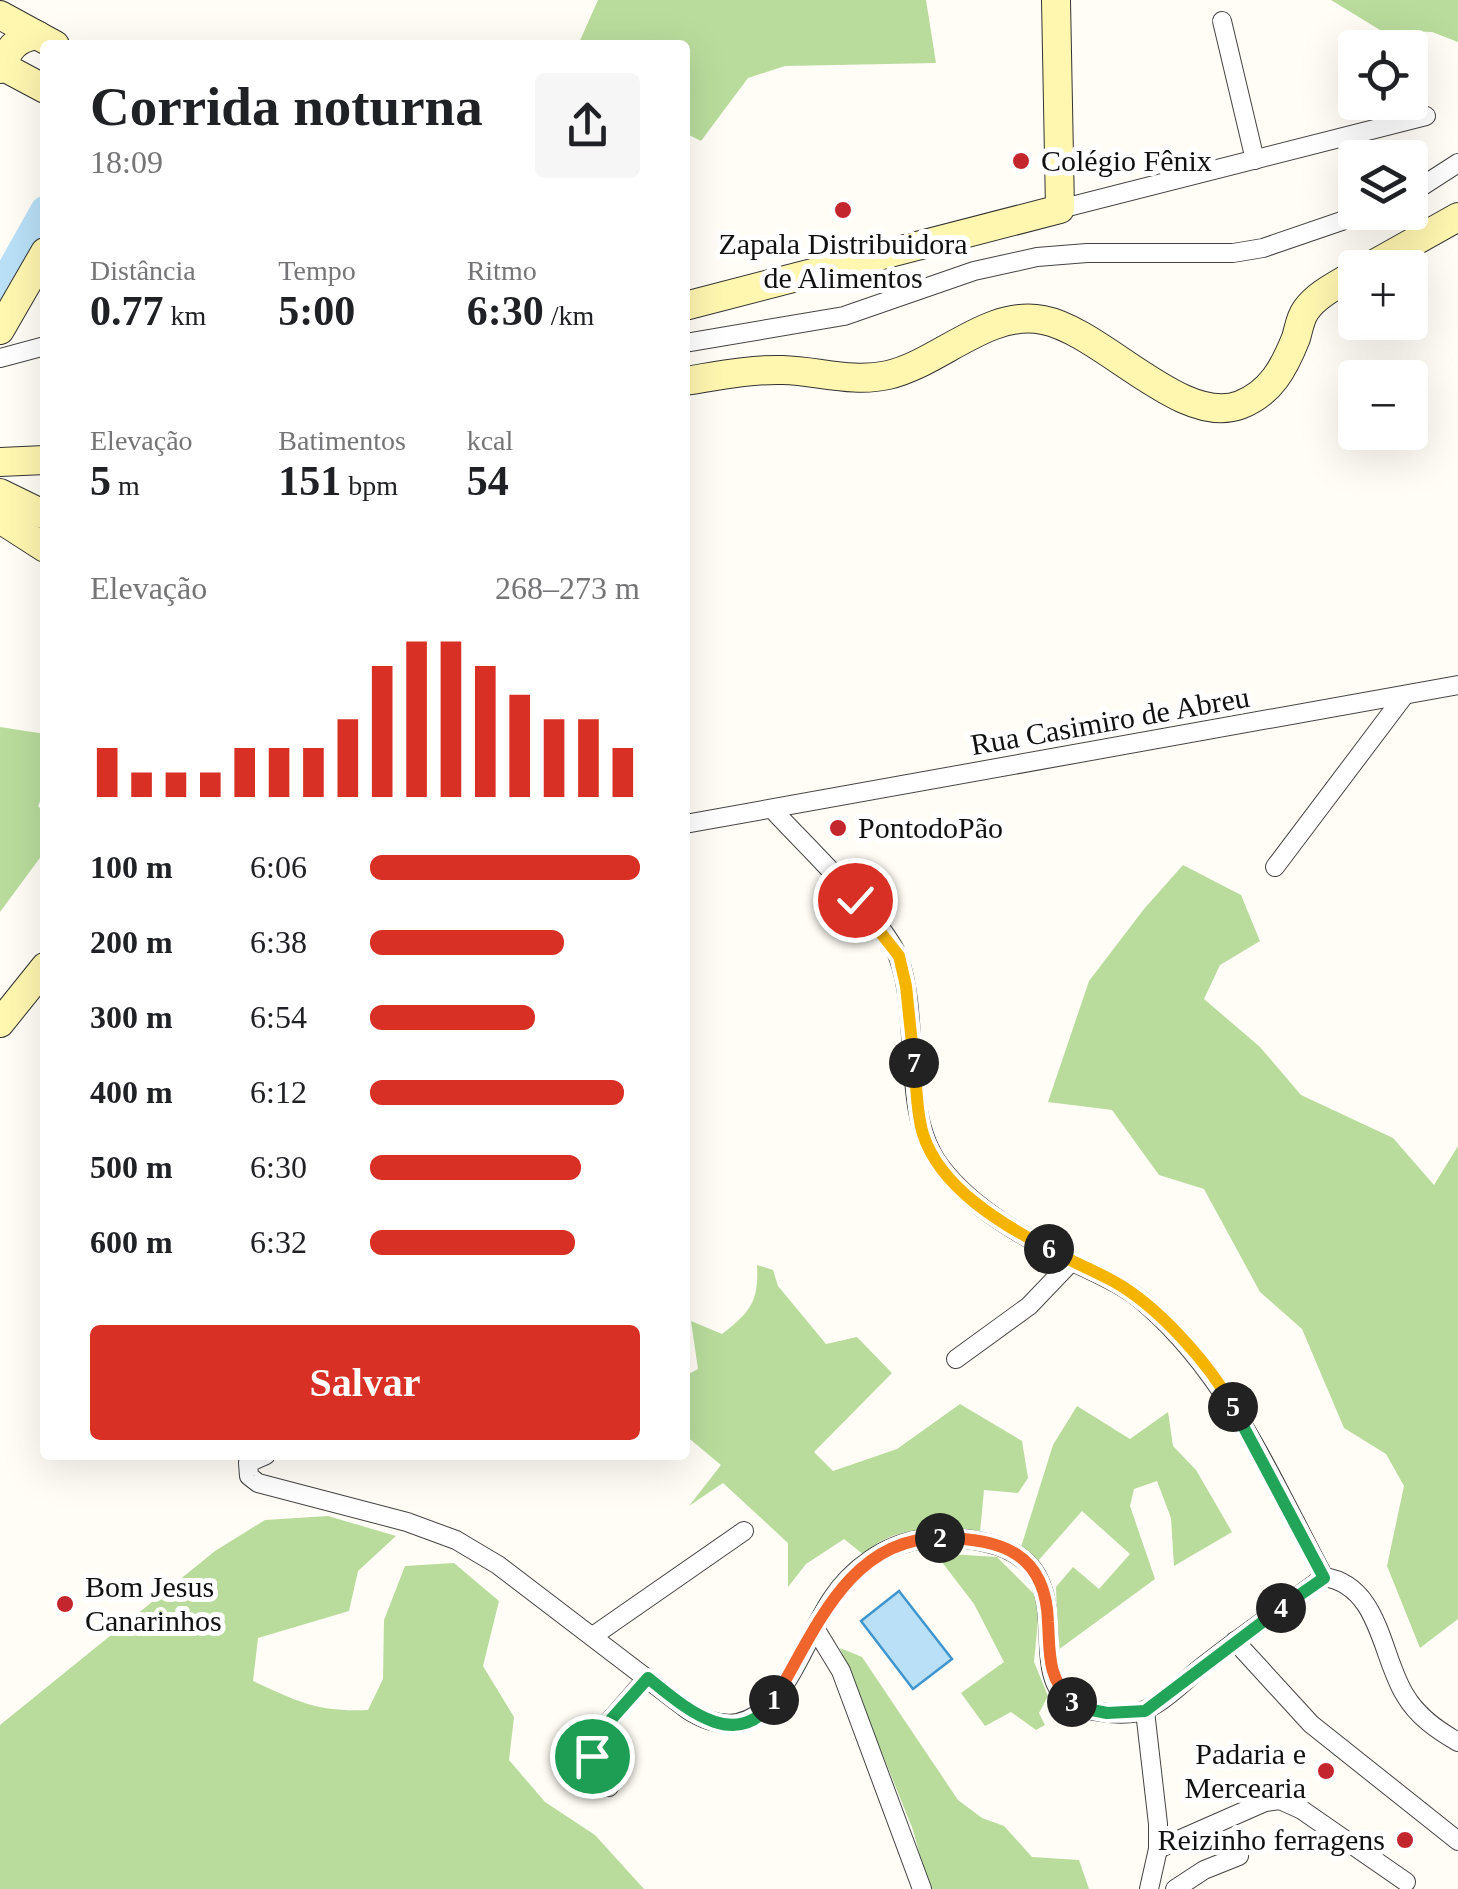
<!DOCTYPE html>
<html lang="pt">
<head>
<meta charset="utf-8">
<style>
	:root { --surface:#fff; --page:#f6f6f6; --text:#202124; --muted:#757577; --accent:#d93025 }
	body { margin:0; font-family:Georgia,serif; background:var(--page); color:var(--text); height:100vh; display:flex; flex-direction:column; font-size:38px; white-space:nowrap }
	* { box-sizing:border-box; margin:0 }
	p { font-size:32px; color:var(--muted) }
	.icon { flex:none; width:55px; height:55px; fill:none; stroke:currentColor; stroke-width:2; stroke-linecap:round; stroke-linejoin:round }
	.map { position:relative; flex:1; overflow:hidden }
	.sheet { position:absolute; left:40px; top:40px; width:650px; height:1420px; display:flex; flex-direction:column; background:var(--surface); border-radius:10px; box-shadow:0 10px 40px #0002 }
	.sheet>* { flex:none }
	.fabs { position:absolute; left:1338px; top:30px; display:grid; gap:20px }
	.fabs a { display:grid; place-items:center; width:90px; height:90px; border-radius:10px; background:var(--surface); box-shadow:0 10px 40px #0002; font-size:50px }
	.pin { position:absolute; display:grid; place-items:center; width:85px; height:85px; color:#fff; margin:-42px; border:5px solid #fff; border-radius:50%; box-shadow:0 2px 10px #0007 }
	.km { position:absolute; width:50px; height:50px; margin:-25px; border-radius:50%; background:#222; color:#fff; font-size:28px; line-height:50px; text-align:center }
	.round { display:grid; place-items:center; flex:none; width:105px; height:105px; border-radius:10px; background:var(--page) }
	.headline { display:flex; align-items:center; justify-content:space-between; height:170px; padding:0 50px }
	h1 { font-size:55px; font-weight:600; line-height:75px }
	.metrics { display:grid; grid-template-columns:repeat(3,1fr); gap:15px; height:170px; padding:10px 50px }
	.metrics div { display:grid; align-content:center }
	.metrics b { font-size:42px; font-weight:600 }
	.metrics small { font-size:28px; font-weight:400 }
	.metrics p { font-size:28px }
	.chart { height:280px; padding:20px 50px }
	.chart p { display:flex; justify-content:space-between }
	.chart svg { width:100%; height:180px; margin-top:10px; stroke:var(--accent); stroke-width:6 }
	.primary-button { display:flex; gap:20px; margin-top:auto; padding:20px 50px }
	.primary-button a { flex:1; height:115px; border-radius:10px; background:var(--accent); color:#fff; font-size:40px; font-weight:600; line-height:115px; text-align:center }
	ul { padding:0 50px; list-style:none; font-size:32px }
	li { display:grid; grid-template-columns:160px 120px 1fr; align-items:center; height:75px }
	li i { height:25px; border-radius:12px; background:var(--accent) }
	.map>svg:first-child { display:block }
	.forest { fill:#b9dc9c }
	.water { fill:#b9e0f7; stroke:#3f96cf; stroke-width:2.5 }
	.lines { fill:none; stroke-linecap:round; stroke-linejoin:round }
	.river { stroke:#b9e0f7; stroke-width:30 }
	.street-casing { stroke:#444; stroke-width:20 }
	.secondary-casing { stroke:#333; stroke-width:30 }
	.street { stroke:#fff; stroke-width:18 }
	.secondary { stroke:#fff6b0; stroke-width:28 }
	.split-1-casing { stroke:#fff; stroke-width:20 }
	.split-2-casing { stroke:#fff; stroke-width:20 }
	.split-3-casing { stroke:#fff; stroke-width:20 }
	.split-4-casing { stroke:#fff; stroke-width:20 }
	.split-5-casing { stroke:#fff; stroke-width:20 }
	.split-6-casing { stroke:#fff; stroke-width:20 }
	.split-7-casing { stroke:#fff; stroke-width:20 }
	.split-8-casing { stroke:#fff; stroke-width:20 }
	.split-1 { stroke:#22a559; stroke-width:12 }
	.split-2 { stroke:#f0652b; stroke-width:12 }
	.split-3 { stroke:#f0652b; stroke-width:12 }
	.split-4 { stroke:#22a559; stroke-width:12 }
	.split-5 { stroke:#22a559; stroke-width:12 }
	.split-6 { stroke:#f5b400; stroke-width:12 }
	.split-7 { stroke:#f5b400; stroke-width:12 }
	.split-8 { stroke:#f5b400; stroke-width:12 }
	.poi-dot { fill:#c4262e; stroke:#fff; stroke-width:4 }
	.labels { text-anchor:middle; stroke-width:10; stroke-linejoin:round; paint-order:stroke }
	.poi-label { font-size:30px; fill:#111; stroke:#fff; text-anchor:start }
	.street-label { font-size:30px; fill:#111; stroke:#fff }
</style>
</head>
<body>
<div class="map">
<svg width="1458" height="1889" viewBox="0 0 1458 1889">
	<rect width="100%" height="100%" fill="#fffdf5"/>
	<g class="forest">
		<polygon points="598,0 926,0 936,63 785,66 748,78 701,141 685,133 685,45 578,45"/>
		<polygon points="1331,0 1458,0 1458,42 1432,32 1380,30"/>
		<polygon points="0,727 45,734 45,790 38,806 45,814 45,851 0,912"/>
		<polygon points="1183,865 1241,895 1260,941 1220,965 1204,999 1260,1047 1301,1095 1393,1138 1434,1185 1458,1146 1458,1619 1420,1648 1387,1566 1404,1486 1386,1454 1344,1428 1302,1329 1260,1292 1204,1189 1159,1175 1112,1110 1048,1102 1089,981 1144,909"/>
		<path d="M757 1265 773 1270 778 1286 826 1344 857 1337 892 1373 814 1452 833 1471 897 1449 960 1404 1022 1441 1028 1478 1018 1493 984 1490 980 1533C942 1529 892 1523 864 1555L844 1539 806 1564 788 1587V1543L723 1483 689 1506 721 1465 685 1435V1376L698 1369 691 1321 722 1334C750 1312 759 1302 757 1265Z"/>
		<polygon points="1077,1406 1130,1439 1168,1412 1173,1446 1196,1470 1232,1532 1174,1566 1171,1518 1157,1481 1134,1489 1130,1506 1155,1579 1058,1650 1056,1587 1073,1567 1099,1589 1130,1554 1082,1511 1038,1561 1021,1547 1053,1445"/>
		<path d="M328 1516 396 1536 358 1571 349 1611 258 1638 253 1681C299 1702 317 1712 368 1710L383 1679 384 1620 405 1566 454 1563 499 1601 483 1666 514 1717 509 1760 545 1802 595 1835 644 1889H0V1725L215 1551 265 1520Z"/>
		<polygon points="935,1553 997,1557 1040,1600 1034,1662 1048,1696 1039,1713 1045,1725 1036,1730 1011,1712 985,1726 961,1693 1004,1662 974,1604"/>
		<polygon points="840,1648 862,1657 958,1800 982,1818 1004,1826 1032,1857 1079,1860 1089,1889 929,1889 913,1830"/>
	</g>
	<polygon class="water" points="899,1591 952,1659 913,1689 861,1621"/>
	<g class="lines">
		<polyline class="river" points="0,291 45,211"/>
		<defs>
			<g id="street">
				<polyline points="1222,21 1255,160"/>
				<polyline points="1410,194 1458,163"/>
				<polyline points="1060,209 1426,116"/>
				<polyline points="685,343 844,316 974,271 1037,257 1087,253 1233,253 1263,248 1368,212"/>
				<polyline points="0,358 45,346"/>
				<path d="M772 809C802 842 887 923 899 959 921 1022 900 1112 940 1166 973 1210 1027 1239 1075 1263 1100 1275 1126 1286 1147 1305 1230 1378 1273 1482 1324 1577"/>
				<polyline points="685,824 1458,685"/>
				<polyline points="1275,867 1404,696"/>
				<polyline points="956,1359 1029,1306 1072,1261"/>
				<path d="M266 1455 248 1463 249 1476 258 1483 407 1522 456 1540 498 1565 688 1710C771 1762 796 1653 831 1600 851 1569 885 1544 923 1539 943 1536 963 1538 983 1542 1101 1566 1002 1694 1094 1711 1109 1714 1134 1716 1147 1709 1168 1699 1188 1677 1207 1663 1245 1633 1285 1606 1324 1577"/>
				<path d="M1324 1577C1380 1585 1381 1657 1405 1695 1417 1716 1437 1730 1458 1742"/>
				<polyline points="816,1630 841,1671 922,1889"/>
				<polyline points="593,1636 744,1531"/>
				<polyline points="1235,1641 1311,1724 1458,1841"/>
				<polyline points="1145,1711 1158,1824 1158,1849 1149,1889"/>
				<polyline points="609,1787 592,1756 599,1733 647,1678"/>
				<polyline points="1158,1849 1265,1802 1280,1800 1302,1810 1406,1882"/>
				<polyline points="1175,1889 1204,1870 1239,1856"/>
			</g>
			<g id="secondary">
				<polyline points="0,15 55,45"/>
				<polyline points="0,65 45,89"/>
				<path d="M0 69C9 49 14 39 37 35"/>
				<polyline points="1367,268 1458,217"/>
				<polyline points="685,306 1060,209 1056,0"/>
				<polyline points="0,330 45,252"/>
				<path d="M685 381C717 376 751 369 783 370 818 371 853 383 888 375 940 363 988 309 1043 320 1102 331 1181 427 1240 405 1271 393 1284 368 1296 338 1299 328 1300 318 1306 310 1317 294 1339 284 1355 274"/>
				<polyline points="0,462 45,460"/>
				<polyline points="0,493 45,515"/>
				<polyline points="0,519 45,548"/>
				<polyline points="0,1023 45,967"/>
			</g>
		</defs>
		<use href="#street" class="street-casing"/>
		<use href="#secondary" class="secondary-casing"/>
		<use href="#street" class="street"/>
		<use href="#secondary" class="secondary"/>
	</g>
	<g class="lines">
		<defs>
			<path id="split-1" d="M592 1756 599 1733 648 1678C683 1706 736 1755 774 1700"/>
			<path id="split-2" d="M774 1700C814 1634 848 1538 940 1538"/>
			<path id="split-3" d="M940 1538C1001 1538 1046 1553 1048 1622 1050 1654 1047 1677 1072 1702"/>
			<polyline id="split-4" points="1072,1702 1077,1707 1107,1713 1145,1711 1281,1608"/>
			<polyline id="split-5" points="1233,1407 1324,1578 1281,1608"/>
			<path id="split-6" d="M1049 1249C1070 1261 1093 1270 1113 1281 1157 1305 1209 1363 1233 1407"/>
			<path id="split-7" d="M914 1063C917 1086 916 1112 923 1134 940 1188 1003 1225 1049 1249"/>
			<polyline id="split-8" points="855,900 899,956 906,986 914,1063"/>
		</defs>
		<use href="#split-1" class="split-1-casing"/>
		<use href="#split-2" class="split-2-casing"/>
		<use href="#split-3" class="split-3-casing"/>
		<use href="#split-4" class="split-4-casing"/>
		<use href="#split-5" class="split-5-casing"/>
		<use href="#split-6" class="split-6-casing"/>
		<use href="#split-7" class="split-7-casing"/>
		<use href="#split-8" class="split-8-casing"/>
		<use href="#split-1" class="split-1"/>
		<use href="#split-2" class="split-2"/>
		<use href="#split-3" class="split-3"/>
		<use href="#split-4" class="split-4"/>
		<use href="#split-5" class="split-5"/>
		<use href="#split-6" class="split-6"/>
		<use href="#split-7" class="split-7"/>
		<use href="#split-8" class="split-8"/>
	</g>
	<g class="poi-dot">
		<circle cx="1021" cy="161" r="10"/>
		<circle cx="843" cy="210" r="10"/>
		<circle cx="838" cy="828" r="10"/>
		<circle cx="65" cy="1604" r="10"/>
		<circle cx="1326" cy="1771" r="10"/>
		<circle cx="1405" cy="1840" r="10"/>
	</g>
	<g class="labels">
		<g class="poi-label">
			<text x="1041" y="171">Colégio Fênix</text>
			<text x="843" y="254" text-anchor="middle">Zapala Distribuidora<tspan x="843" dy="34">de Alimentos</tspan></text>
			<text x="858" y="838">PontodoPão</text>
			<text x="85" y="1597">Bom Jesus<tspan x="85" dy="34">Canarinhos</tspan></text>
			<text x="1306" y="1764" text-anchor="end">Padaria e<tspan x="1306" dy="34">Mercearia</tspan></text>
			<text x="1385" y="1850" text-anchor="end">Reizinho ferragens</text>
		</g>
		<g class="street-label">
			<text transform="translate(1110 721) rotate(-10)" y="10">Rua Casimiro de Abreu</text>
		</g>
	</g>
</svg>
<div class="fabs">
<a><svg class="icon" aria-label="locate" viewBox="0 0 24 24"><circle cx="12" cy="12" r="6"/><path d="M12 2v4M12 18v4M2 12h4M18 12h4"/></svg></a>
<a><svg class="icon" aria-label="layers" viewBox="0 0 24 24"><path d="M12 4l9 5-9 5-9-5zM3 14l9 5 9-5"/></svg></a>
<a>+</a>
<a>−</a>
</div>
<div class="pin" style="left:592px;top:1756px;background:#1e9e55"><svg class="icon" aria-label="arrive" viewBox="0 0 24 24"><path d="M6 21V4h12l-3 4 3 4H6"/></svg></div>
<div class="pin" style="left:855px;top:900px;background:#d93025"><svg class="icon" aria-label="check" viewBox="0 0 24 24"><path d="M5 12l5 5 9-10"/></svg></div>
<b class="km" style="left:774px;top:1700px">1</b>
<b class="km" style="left:940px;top:1538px">2</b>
<b class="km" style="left:1072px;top:1702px">3</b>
<b class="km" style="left:1281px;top:1608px">4</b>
<b class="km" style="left:1233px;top:1407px">5</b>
<b class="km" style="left:1049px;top:1249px">6</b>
<b class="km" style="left:914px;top:1063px">7</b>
<section class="sheet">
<div class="headline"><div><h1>Corrida noturna</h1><p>18:09</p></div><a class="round"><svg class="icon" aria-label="share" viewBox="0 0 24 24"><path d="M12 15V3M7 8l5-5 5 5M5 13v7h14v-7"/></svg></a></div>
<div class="metrics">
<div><p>Distância</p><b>0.77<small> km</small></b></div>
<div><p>Tempo</p><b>5:00</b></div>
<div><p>Ritmo</p><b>6:30<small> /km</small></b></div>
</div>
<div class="metrics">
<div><p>Elevação</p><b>5<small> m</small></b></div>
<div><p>Batimentos</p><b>151<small> bpm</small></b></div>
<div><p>kcal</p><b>54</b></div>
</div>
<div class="chart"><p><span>Elevação</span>268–273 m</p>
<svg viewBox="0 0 160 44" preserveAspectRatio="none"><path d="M5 44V32M15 44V38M25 44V38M35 44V38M45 44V32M55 44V32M65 44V32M75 44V25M85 44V12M95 44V6M105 44V6M115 44V12M125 44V19M135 44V25M145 44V25M155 44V32"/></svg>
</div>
<ul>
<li><b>100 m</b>6:06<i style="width:100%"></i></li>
<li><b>200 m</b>6:38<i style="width:72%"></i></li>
<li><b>300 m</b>6:54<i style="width:61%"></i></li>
<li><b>400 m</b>6:12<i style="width:94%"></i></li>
<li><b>500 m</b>6:30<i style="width:78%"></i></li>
<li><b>600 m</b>6:32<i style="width:76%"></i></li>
</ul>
<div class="primary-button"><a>Salvar</a></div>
</section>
</div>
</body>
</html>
